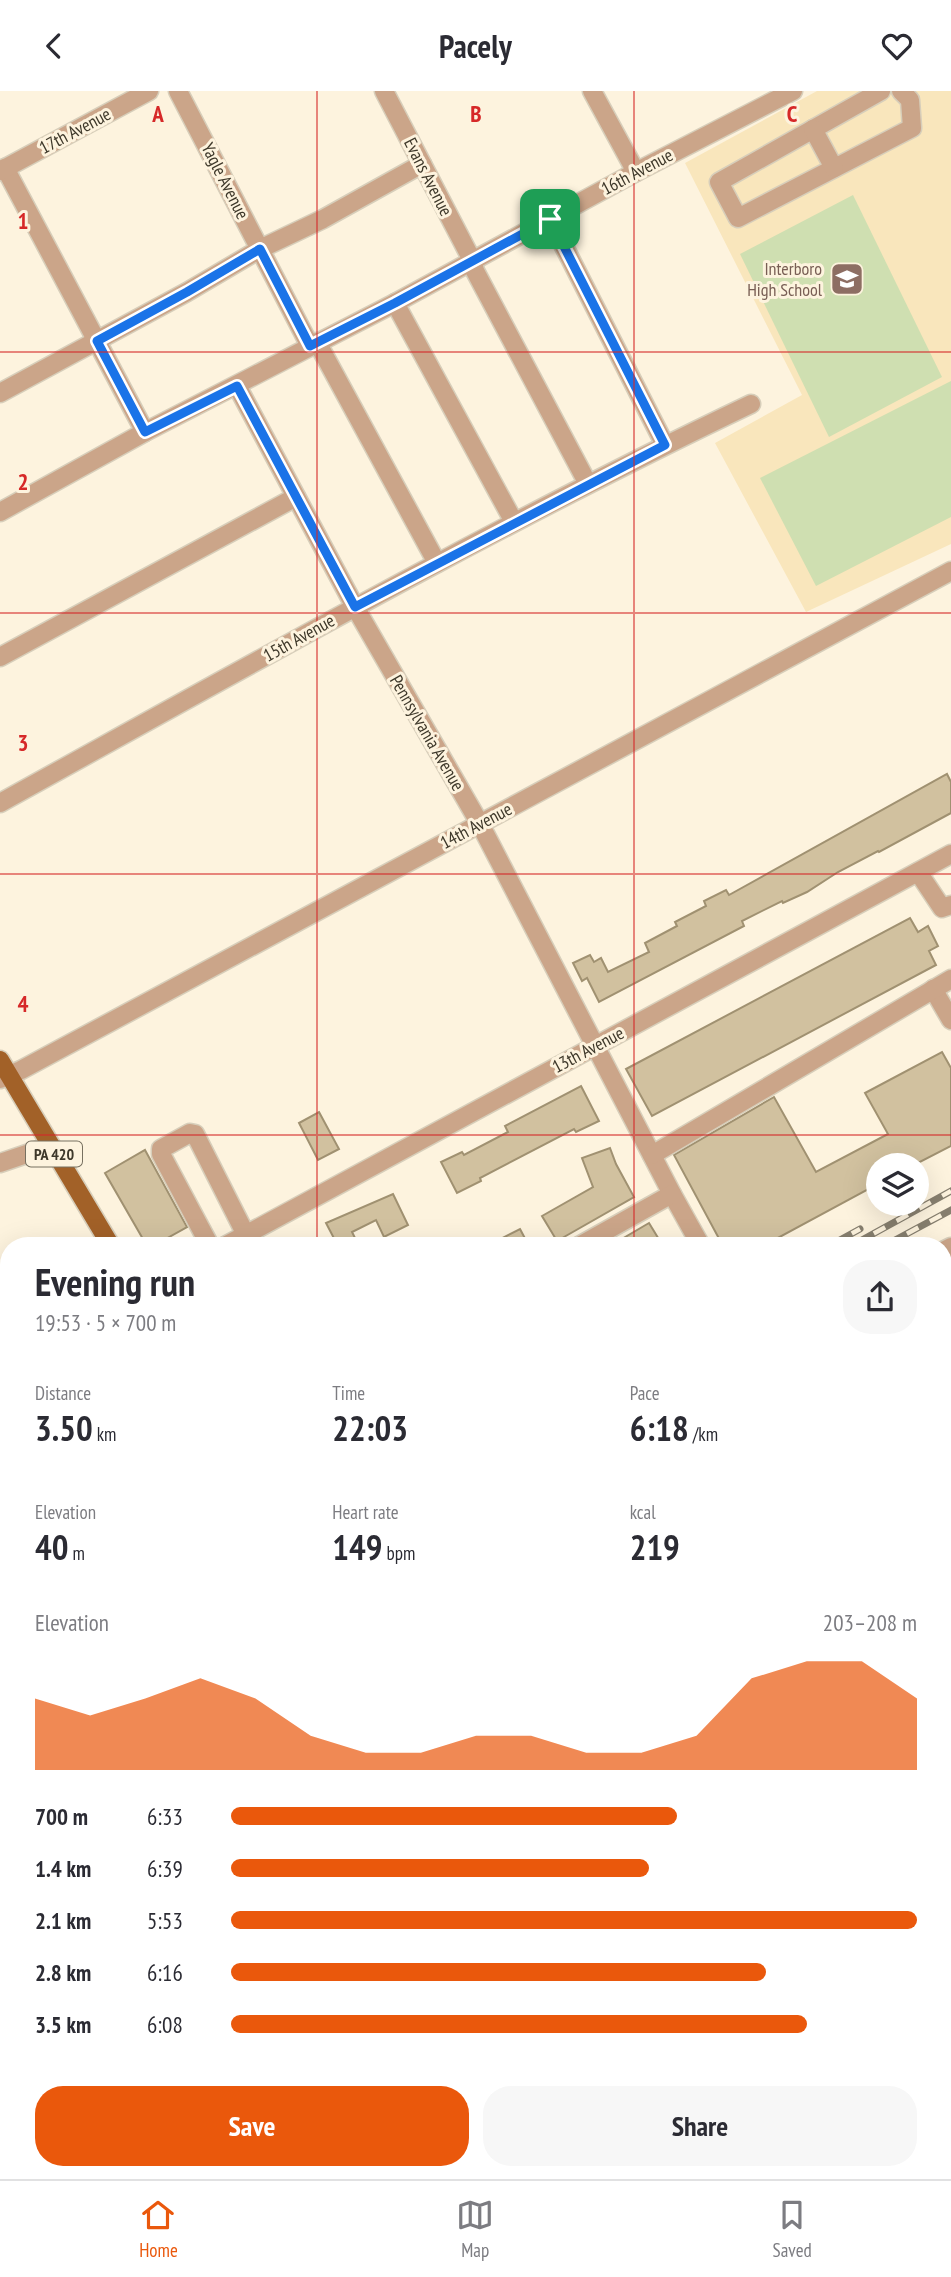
<!DOCTYPE html>
<html lang="en">
<head>
<meta charset="utf-8">
<style>
	:root { --surface:#fff; --page:#f7f7f7; --text:#2b2b33; --muted:#7c7c81; --line:#e1e1e2; --accent:#ea580c }
	body { margin:0; font-family:"PT Sans Narrow",sans-serif; background:var(--page); color:var(--text); height:100vh; display:flex; flex-direction:column; font-size:26px; white-space:nowrap }
	* { box-sizing:border-box; margin:0 }
	p { font-size:23px; color:var(--muted) }
	.icon { flex:none; width:38px; height:38px; fill:none; stroke:currentColor; stroke-width:2; stroke-linecap:round; stroke-linejoin:round }
	.map { position:relative; flex:1; overflow:hidden }
	.side { position:absolute; left:0px; top:1146px; width:952px; height:943px; display:flex; flex-direction:column; background:var(--surface); border-radius:28px 28px 0 0; box-shadow:0 7px 28px #0002 }
	.side>* { flex:none }
	.tools { position:absolute; left:866px; top:1062px; display:grid; gap:14px }
	.tools a { display:grid; place-items:center; width:63px; height:63px; border-radius:50%; background:var(--surface); box-shadow:0 7px 28px #0002; font-size:35px }
	.pin { position:absolute; display:grid; place-items:center; width:60px; height:60px; color:#fff; margin:-30px; border-radius:14px; box-shadow:0 4px 10px #0006 }
	.round { display:grid; place-items:center; flex:none; width:74px; height:74px; border-radius:28px; background:var(--page) }
	.head { display:flex; align-items:center; justify-content:space-between; height:119px; padding:0 35px }
	h1 { font-size:38px; font-weight:600; line-height:52px }
	.stats { display:grid; grid-template-columns:repeat(3,1fr); gap:10px; height:119px; padding:7px 35px }
	.stats div { display:grid; align-content:center }
	.stats b { font-size:35px; font-weight:600 }
	.stats small { font-size:19px; font-weight:400 }
	.stats p { font-size:19px }
	.chart { height:196px; padding:14px 35px }
	.chart p { display:flex; justify-content:space-between }
	.chart svg { width:100%; height:126px; margin-top:7px; fill:var(--accent); opacity:.7 }
	.cta { display:flex; gap:14px; margin-top:auto; padding:14px 35px }
	.cta a { flex:1; height:80px; border-radius:28px; background:var(--accent); color:#fff; font-size:28px; font-weight:600; line-height:80px; text-align:center }
	.cta a+a { background:var(--page); color:var(--text) }
	ul { padding:0 35px; list-style:none; font-size:23px }
	li { display:grid; grid-template-columns:112px 84px 1fr; align-items:center; height:52px }
	li i { height:18px; border-radius:9px; background:var(--accent) }
	header { display:flex; justify-content:space-between; align-items:center; height:91px; padding:0 35px; background:var(--surface); font-size:32px; font-weight:600 }
	.tab-bar { display:flex; justify-content:space-around; align-items:center; height:98px; border-top:2px solid var(--line); background:var(--surface); font-size:19px; color:var(--muted) }
	.tab-bar a { display:grid; justify-items:center; gap:4px }
	.tab-bar .selected { color:var(--accent) }
	.map>svg:first-child { display:block }
	.built { fill:#f9e6bc }
	.green { fill:#cfdfb1 }
	.building { fill:#d1c19f; stroke:#a09171; stroke-width:2 }
	.lines { fill:none; stroke-linecap:round; stroke-linejoin:round }
	.minor-casing { stroke:#d7ceba; stroke-width:21 }
	.major-casing { stroke:#d7ceba; stroke-width:21 }
	.minor { stroke:#cba589; stroke-width:18 }
	.major { stroke:#a26128; stroke-width:18 }
	.rail-casing { stroke:#877f6f; stroke-width:7 }
	.rail { stroke:#fdf3de; stroke-width:4.5; stroke-dasharray:13; stroke-linecap:butt }
	.route-casing { stroke:#fff; stroke-width:14 }
	.route { stroke:#1a73e8; stroke-width:9 }
	.grid { fill:none; stroke:#d62828; stroke-width:2; stroke-opacity:0.55 }
	.labels { text-anchor:middle; stroke-width:6; stroke-linejoin:round; paint-order:stroke }
	.shield { fill:#fdf3de; stroke:#777060; stroke-width:2 }
	.shield-label { font-size:16px; font-weight:bold; fill:#3e382a }
	.street-label { font-size:18px; fill:#3e382a; stroke:#fdf3de }
	.education-label { font-size:18px; fill:#785e54; stroke:#fdf3de; text-anchor:end }
	.grid-label { font-size:23px; text-anchor:middle; font-weight:bold; fill:#d62828; stroke:#fdf3de; stroke-width:6; stroke-linejoin:round; paint-order:stroke }
</style>
</head>
<body>
<header><svg class="icon" aria-label="back" viewBox="0 0 24 24"><path d="M15 5l-7 7 7 7"/></svg>Pacely<svg class="icon" aria-label="heart" viewBox="0 0 24 24"><path d="M12 20l-8-8c-3-5 5-10 8-4 3-6 11-1 8 4z"/></svg></header>
<div class="map">
<svg width="951" height="2088" viewBox="0 0 951 2088">
	<rect width="100%" height="100%" fill="#fdf3de"/>
	<g class="built">
		<polygon points="817,0 951,0 951,453 806,521 715,352 802,304 685,72"/>
		<polygon points="671,2081 778,2081 782,2088 675,2088"/>
	</g>
	<g class="green">
		<polygon points="853,104 942,286 829,346 740,163"/>
		<polygon points="951,290 951,426 816,495 760,387"/>
	</g>
	<g class="building">
		<polygon points="947,683 951,691 951,722 879,761 878,760 838,781 807,801 783,812 782,810 742,830 744,835 599,911 587,887 582,890 573,872 590,864 594,871 601,867 608,881 649,861 645,852 677,835 675,831 706,815 704,810 726,799 729,804"/>
		<polygon points="910,827 918,841 928,835 938,855 929,860 936,874 652,1025 626,978"/>
		<polygon points="942,961 951,977 951,1055 914,1074 878,1074 878,1093 763,1155 723,1155 674,1064 774,1006 816,1081 888,1043 865,1002"/>
		<polygon points="581,995 599,1030 576,1041 574,1038 480,1087 481,1090 457,1102 441,1071 462,1061 464,1064 508,1041 505,1035"/>
		<polygon points="319,1021 339,1058 318,1069 299,1032"/>
		<polygon points="610,1057 616,1073 634,1106 557,1150 542,1125 593,1096 582,1067"/>
		<polygon points="145,1059 187,1136 153,1155 147,1155 105,1082"/>
		<polygon points="393,1103 408,1134 384,1146 376,1129 352,1141 359,1155 338,1155 326,1132"/>
		<polygon points="649,1132 663,1155 610,1155"/>
		<polygon points="520,1138 529,1155 487,1155"/>
	</g>
	<g class="lines">
		<defs>
			<g id="minor">
				<polyline points="178,0 310,255"/>
				<polyline points="384,0 473,171 475,180 588,393"/>
				<polyline points="592,0 636,81"/>
				<polyline points="881,0 719,91 738,127 912,37 910,9 901,0"/>
				<polyline points="813,38 834,77"/>
				<polyline points="5,77 145,341"/>
				<polyline points="0,80 149,0"/>
				<polyline points="550,128 665,354"/>
				<polyline points="395,212 514,431"/>
				<polyline points="317,251 437,472"/>
				<polyline points="237,295 355,516 480,733 672,1103 701,1155"/>
				<polyline points="0,302 187,201 260,158 323,128 422,73"/>
				<polyline points="0,421 145,341 395,212 636,81 793,0"/>
				<polyline points="0,566 296,406"/>
				<path d="M0 712C248 575 495 435 751 313"/>
				<polyline points="918,781 942,817 951,814"/>
				<polyline points="933,898 951,929"/>
				<polyline points="0,988 21,979 951,480"/>
				<polyline points="652,1064 951,888"/>
				<polyline points="0,1072 50,1055"/>
				<polyline points="210,1155 161,1063 161,1058 190,1042 195,1043 246,1144"/>
				<polyline points="225,1155 951,763"/>
				<polyline points="579,1155 672,1103"/>
				<polyline points="943,1160 951,1156"/>
				<polyline points="0,1245 9,1242"/>
				<polyline points="0,1403 9,1398"/>
				<polyline points="0,1423 9,1439"/>
				<polyline points="943,1445 951,1441"/>
				<polyline points="0,1541 9,1536"/>
				<polyline points="943,1600 951,1614"/>
				<polyline points="0,1622 9,1616"/>
				<polyline points="943,1734 951,1730"/>
				<polyline points="0,1944 9,1939"/>
				<polyline points="0,1969 9,1983"/>
				<polyline points="943,2014 951,2010"/>
				<polyline points="401,2081 406,2088"/>
				<polyline points="1,2088 12,2081"/>
				<polyline points="203,2088 214,2081"/>
				<polyline points="431,2088 443,2081"/>
				<polyline points="809,2088 822,2081"/>
			</g>
			<g id="major">
				<polyline points="0,969 111,1155"/>
				<polyline points="647,2081 651,2088"/>
			</g>
		</defs>
		<use href="#minor" class="minor-casing"/>
		<use href="#major" class="major-casing"/>
		<use href="#minor" class="minor"/>
		<use href="#major" class="major"/>
		<defs>
			<g id="rail">
				<polyline points="829,1155 860,1138"/>
				<polyline points="851,1155 951,1100"/>
				<polyline points="884,1155 951,1119"/>
				<polyline points="0,1712 9,1705"/>
				<polyline points="0,1736 9,1729"/>
			</g>
		</defs>
		<use href="#rail" class="rail-casing"/>
		<use href="#rail" class="rail"/>
	</g>
	<g class="lines">
		<defs>
			<polygon id="route" points="550,128 665,354 355,516 237,295 145,341 97,250 187,201 260,158 310,255 395,212"/>
		</defs>
		<use href="#route" class="route-casing"/>
		<use href="#route" class="route"/>
	</g>
	<path class="grid" d="M317 0V1155M634 0V1155M0 261H951M0 522H951M0 783H951M0 1044H951M0 1305H9M943 1305H951M0 1566H9M943 1566H951M0 1827H9M943 1827H951M317 2081V2088M634 2081V2088"/>
	<defs>
		<symbol id="school-square" viewBox="-11 -11 22 22"><rect x="-9" y="-9" width="18" height="18" rx="4" fill="#8d6e63" stroke="#fdf3de"/><path d="M0-5L7-2L0 1L-7-2ZM-4 1L0 2.5L4 1V4Q0 6-4 4Z" fill="#fff"/></symbol>
	</defs>
	<g fill-rule="evenodd">
		<use href="#school-square" x="828" y="169" width="38" height="38"/>
	</g>
	<g class="labels">
		<rect class="shield" x="26" y="1050.5" width="56" height="25" rx="5"/>
		<g class="shield-label">
			<text x="54" y="1069">PA 420</text>
		</g>
		<g class="street-label">
			<text transform="translate(75 40) rotate(-28)" y="6">17th Avenue</text>
			<text transform="translate(637 81) rotate(-28)" y="6">16th Avenue</text>
			<text transform="translate(428 86) rotate(63)" y="6">Evans Avenue</text>
			<text transform="translate(225 90) rotate(63)" y="6">Yagle Avenue</text>
			<text transform="translate(299 547) rotate(-29)" y="6">15th Avenue</text>
			<text transform="translate(427 642) rotate(60)" y="6">Pennsylvania Avenue</text>
			<text transform="translate(476 735) rotate(-28)" y="6">14th Avenue</text>
			<text transform="translate(588 959) rotate(-28)" y="6">13th Avenue</text>
		</g>
		<g class="education-label">
			<text x="822" y="184">Interboro<tspan x="822" dy="21">High School</tspan></text>
		</g>
	</g>
	<g class="grid-label">
		<text x="158" y="31">A</text>
		<text x="476" y="31">B</text>
		<text x="792" y="31">C</text>
		<text x="23" y="138">1</text>
		<text x="23" y="399">2</text>
		<text x="23" y="660">3</text>
		<text x="23" y="921">4</text>
	</g>
</svg>
<div class="tools">
<a><svg class="icon" aria-label="layers" viewBox="0 0 24 24"><path d="M12 4l9 5-9 5-9-5zM3 14l9 5 9-5"/></svg></a>
</div>
<div class="pin" style="left:550px;top:128px;background:#1e9e55"><svg class="icon" aria-label="arrive" viewBox="0 0 24 24"><path d="M6 21V4h12l-3 4 3 4H6"/></svg></div>
<section class="side">
<div class="head"><div><h1>Evening run</h1><p>19:53 · 5 × 700 m</p></div><a class="round"><svg class="icon" aria-label="share" viewBox="0 0 24 24"><path d="M12 15V3M7 8l5-5 5 5M5 13v7h14v-7"/></svg></a></div>
<div class="stats">
<div><p>Distance</p><b>3.50<small> km</small></b></div>
<div><p>Time</p><b>22:03</b></div>
<div><p>Pace</p><b>6:18<small> /km</small></b></div>
</div>
<div class="stats">
<div><p>Elevation</p><b>40<small> m</small></b></div>
<div><p>Heart rate</p><b>149<small> bpm</small></b></div>
<div><p>kcal</p><b>219</b></div>
</div>
<div class="chart"><p><span>Elevation</span>203–208 m</p>
<svg viewBox="0 0 160 44" preserveAspectRatio="none"><path d="M0 44V19L10 25L20 19L30 12L40 19L50 32L60 38L70 38L80 32L90 32L100 38L110 38L120 32L130 12L140 6L150 6L160 19V44z"/></svg>
</div>
<ul>
<li><b>700 m</b>6:33<i style="width:65%"></i></li>
<li><b>1.4 km</b>6:39<i style="width:61%"></i></li>
<li><b>2.1 km</b>5:53<i style="width:100%"></i></li>
<li><b>2.8 km</b>6:16<i style="width:78%"></i></li>
<li><b>3.5 km</b>6:08<i style="width:84%"></i></li>
</ul>
<div class="cta"><a>Save</a><a>Share</a></div>
</section>
</div>
<nav class="tab-bar">
<a class="selected"><svg class="icon" aria-label="home" viewBox="0 0 24 24"><path d="M3 11l9-7 9 7M6 9v11h12V9"/></svg>Home</a>
<a><svg class="icon" aria-label="map" viewBox="0 0 24 24"><path d="M3 6l6-2 6 2 6-2v14l-6 2-6-2-6 2zM9 4v14M15 6v14"/></svg>Map</a>
<a><svg class="icon" aria-label="saved" viewBox="0 0 24 24"><path d="M7 4h10v16l-5-4-5 4z"/></svg>Saved</a>
</nav>
</body>
</html>
